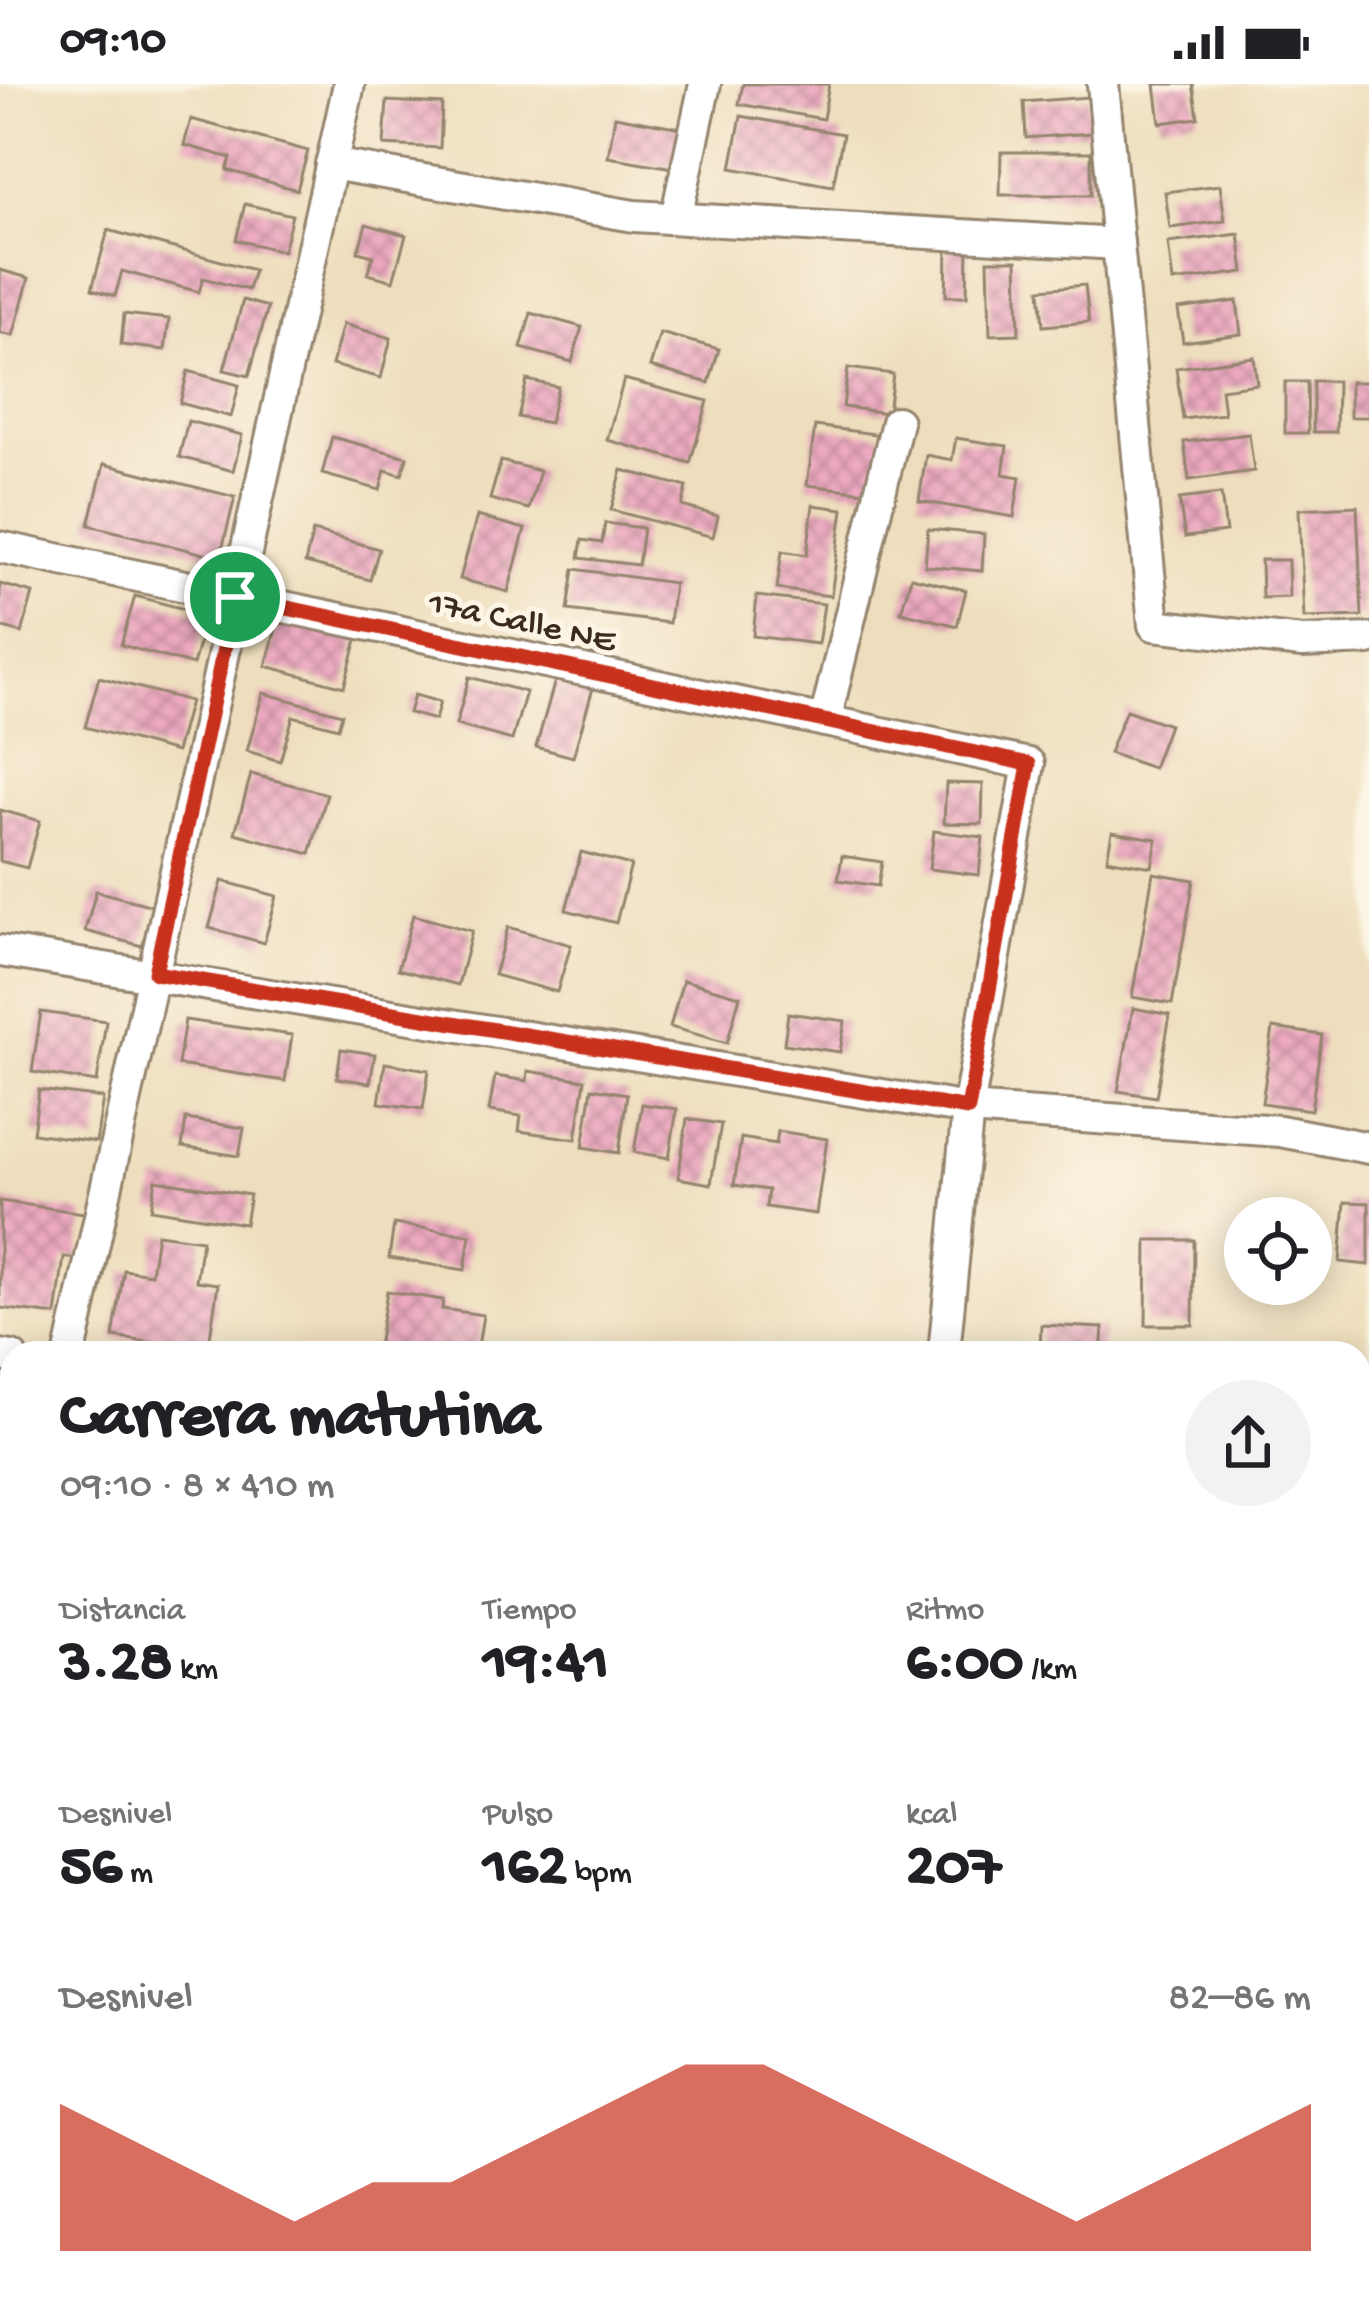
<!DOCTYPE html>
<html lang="es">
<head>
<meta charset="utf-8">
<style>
	:root { --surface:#fff; --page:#f2f2f2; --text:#202124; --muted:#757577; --accent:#c8321e }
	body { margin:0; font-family:"Gochi Hand",sans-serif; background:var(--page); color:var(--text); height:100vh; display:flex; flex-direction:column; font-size:45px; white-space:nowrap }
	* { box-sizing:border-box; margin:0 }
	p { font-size:39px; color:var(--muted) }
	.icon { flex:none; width:66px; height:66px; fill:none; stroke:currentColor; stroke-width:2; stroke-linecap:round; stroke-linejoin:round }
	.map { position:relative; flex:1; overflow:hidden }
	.sheet { position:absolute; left:0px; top:1257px; width:1371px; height:975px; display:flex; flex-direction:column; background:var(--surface); border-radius:36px 36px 0 0; box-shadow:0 6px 30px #0003 }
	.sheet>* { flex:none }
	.fabs { position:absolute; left:1224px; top:1113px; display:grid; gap:24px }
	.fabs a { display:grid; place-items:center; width:108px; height:108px; border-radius:50%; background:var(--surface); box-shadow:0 6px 30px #0003; font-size:60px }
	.pin { position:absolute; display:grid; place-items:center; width:102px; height:102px; color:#fff; margin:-51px; border:6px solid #fff; border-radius:50%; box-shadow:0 3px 12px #0007 }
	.round { display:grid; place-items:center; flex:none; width:126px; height:126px; border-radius:63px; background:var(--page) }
	.headline { display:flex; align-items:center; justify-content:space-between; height:204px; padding:0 60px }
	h1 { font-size:66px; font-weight:700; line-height:90px }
	.figures { display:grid; grid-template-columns:repeat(3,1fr); gap:18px; height:204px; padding:12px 60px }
	.figures div { display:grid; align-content:center }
	.figures b { font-size:60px; font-weight:700 }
	.figures small { font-size:33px; font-weight:400 }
	.figures p { font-size:33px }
	.chart { height:336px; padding:24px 60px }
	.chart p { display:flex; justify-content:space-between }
	.chart svg { width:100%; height:216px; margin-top:12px; fill:var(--accent); opacity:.7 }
	.status { display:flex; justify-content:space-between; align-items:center; height:84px; padding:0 60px; background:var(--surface); direction:ltr }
	.status svg { height:33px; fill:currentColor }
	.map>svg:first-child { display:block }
	.building { fill:url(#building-cross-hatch) }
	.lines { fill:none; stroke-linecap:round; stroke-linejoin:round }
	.minor-casing { stroke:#94846e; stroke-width:36 }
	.minor { stroke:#fff; stroke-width:30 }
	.route-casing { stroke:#fff; stroke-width:24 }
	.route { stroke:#c8321e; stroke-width:15 }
	.labels { text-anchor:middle; stroke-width:10; stroke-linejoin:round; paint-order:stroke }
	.street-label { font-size:36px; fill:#3b2a1e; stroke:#fcf5e5 }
</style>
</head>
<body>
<div class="status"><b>09:10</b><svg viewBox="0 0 49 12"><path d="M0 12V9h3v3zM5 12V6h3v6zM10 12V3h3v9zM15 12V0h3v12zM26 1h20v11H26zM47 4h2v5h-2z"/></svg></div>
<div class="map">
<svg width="1369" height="2230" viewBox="0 0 1369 2230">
	<defs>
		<pattern id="building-cross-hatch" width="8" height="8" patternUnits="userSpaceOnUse" patternTransform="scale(3)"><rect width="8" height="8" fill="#eca9c0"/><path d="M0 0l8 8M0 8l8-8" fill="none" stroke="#c08a9b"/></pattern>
	</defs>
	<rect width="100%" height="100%" fill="#fcf5e5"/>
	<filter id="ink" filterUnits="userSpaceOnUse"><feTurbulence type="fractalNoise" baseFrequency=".00833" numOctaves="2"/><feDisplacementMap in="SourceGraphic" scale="24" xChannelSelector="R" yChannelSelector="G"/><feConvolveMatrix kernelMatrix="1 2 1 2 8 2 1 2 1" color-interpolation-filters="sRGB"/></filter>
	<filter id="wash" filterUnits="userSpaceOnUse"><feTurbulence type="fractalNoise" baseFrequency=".004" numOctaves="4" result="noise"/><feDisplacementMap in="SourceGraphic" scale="48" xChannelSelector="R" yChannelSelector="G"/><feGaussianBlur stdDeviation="2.7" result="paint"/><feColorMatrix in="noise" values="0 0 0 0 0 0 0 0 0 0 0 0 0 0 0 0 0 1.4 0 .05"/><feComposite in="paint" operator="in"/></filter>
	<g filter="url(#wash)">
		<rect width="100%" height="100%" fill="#eedebd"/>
		<g id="blocks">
			<g class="building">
				<polygon points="743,0 829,0 823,35 739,20"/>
				<polygon points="1155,0 1193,0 1198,34 1160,39"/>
				<polygon points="1088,13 1091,49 1026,54 1024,18"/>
				<polygon points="387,17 442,20 440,64 384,61"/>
				<polygon points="615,32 686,45 679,85 608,73"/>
				<polygon points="741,32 843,50 833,102 731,84"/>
				<polygon points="191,35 308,67 297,106 227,86 231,74 184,61"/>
				<polygon points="1001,68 1091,68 1091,111 1000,111"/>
				<polygon points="1220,101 1225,137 1170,144 1165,108"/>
				<polygon points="245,120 292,131 283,167 236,156"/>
				<polygon points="366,140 406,151 393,197 368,190 373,172 358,168"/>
				<polygon points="108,146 254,186 248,206 203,194 199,208 122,187 115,212 92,205"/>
				<polygon points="1239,150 1244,188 1173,198 1168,159"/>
				<polygon points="947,163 968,163 967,212 946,212"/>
				<polygon points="988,176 1017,176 1019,250 990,251"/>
				<polygon points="0,186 29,194 13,252 0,249"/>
				<polygon points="1085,201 1089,238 1043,242 1040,205"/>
				<polygon points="243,216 268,223 249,292 224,286"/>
				<polygon points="1237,217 1241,250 1183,258 1178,225"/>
				<polygon points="531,229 582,243 572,278 521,264"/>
				<polygon points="124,230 169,235 165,266 121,261"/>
				<polygon points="343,240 391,254 381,294 332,281"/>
				<polygon points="660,249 719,265 709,299 650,283"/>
				<polygon points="1254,273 1257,300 1221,305 1224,330 1183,335 1176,284"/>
				<polygon points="848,284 893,290 888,329 843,323"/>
				<polygon points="188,287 239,301 231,333 180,319"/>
				<polygon points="624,295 708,317 690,379 607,356"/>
				<polygon points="527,296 558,303 549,339 518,333"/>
				<polygon points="1313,297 1337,297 1336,348 1313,348"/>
				<polygon points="1285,298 1307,298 1308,349 1285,349"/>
				<rect x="1350" y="298" width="19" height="35"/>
				<polygon points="188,337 242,351 233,387 179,373"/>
				<polygon points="815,342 882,351 874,409 807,401"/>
				<polygon points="1249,350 1254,387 1189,396 1184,358"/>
				<polygon points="332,353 407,373 402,391 385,386 380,406 322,390"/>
				<polygon points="956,354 1007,362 1003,390 1020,393 1014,433 919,417 926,371 952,376"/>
				<polygon points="501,377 540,387 529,425 490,415"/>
				<polygon points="104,380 235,413 220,474 89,441"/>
				<polygon points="622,386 687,403 682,422 718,432 713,453 611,426"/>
				<polygon points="1221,410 1226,448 1185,453 1179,415"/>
				<polygon points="813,421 843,425 831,512 777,505 782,467 807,471"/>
				<polygon points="1357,422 1362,532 1304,534 1299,425"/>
				<polygon points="477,432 525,445 508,508 460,495"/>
				<polygon points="605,439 643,444 638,481 579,474 582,456 602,459"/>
				<polygon points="928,445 984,450 982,487 925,482"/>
				<polygon points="313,447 379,465 370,496 305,479"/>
				<polygon points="1261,476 1288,476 1289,513 1262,514"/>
				<polygon points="574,485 674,499 669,539 568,526"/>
				<polygon points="911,493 966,506 957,542 901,528"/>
				<polygon points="0,500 33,509 22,549 0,543"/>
				<polygon points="135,512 207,531 193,581 121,561"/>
				<polygon points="757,512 824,520 818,560 753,552"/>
				<polygon points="279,533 357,555 344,603 266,582"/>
				<polygon points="99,593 190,617 176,668 85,643"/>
				<polygon points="469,593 526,608 512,656 456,641"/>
				<polygon points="556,593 593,604 573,673 536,663"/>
				<polygon points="263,609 342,630 338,644 293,632 280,677 247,667"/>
				<polygon points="414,611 440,618 435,636 409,629"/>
				<polygon points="1126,626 1169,641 1153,684 1109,669"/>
				<polygon points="251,690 327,710 310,770 235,749"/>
				<polygon points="946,699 983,700 982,740 944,739"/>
				<polygon points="0,726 40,737 27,784 0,777"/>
				<polygon points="934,747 983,753 979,791 929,785"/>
				<polygon points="1112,748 1157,755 1152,783 1107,775"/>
				<polygon points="581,768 631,781 616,839 566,826"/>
				<polygon points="842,772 882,778 878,802 838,796"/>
				<polygon points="1153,789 1194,796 1172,920 1132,913"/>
				<polygon points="222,797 277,812 264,859 209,844"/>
				<polygon points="96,807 153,822 142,862 85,847"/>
				<polygon points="413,831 472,847 458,901 398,885"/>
				<polygon points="508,843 571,861 557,908 494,891"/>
				<polygon points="683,896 740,912 727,959 670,943"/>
				<polygon points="1133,924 1170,931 1156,1013 1118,1007"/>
				<polygon points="41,928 106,937 97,998 32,988"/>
				<polygon points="788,929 845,937 840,968 784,960"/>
				<polygon points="185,936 292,951 285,997 178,981"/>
				<polygon points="1273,944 1322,951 1311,1026 1262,1019"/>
				<polygon points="341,965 375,970 370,999 337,994"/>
				<polygon points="385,979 429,986 423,1025 379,1019"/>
				<polygon points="528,987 585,996 576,1055 519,1047 521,1032 489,1027 495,992 527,997"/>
				<polygon points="592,1004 627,1010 619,1069 583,1063"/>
				<polygon points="39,1006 103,1014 96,1058 33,1049"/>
				<polygon points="642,1020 677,1025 669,1074 634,1068"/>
				<polygon points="186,1035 244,1044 239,1072 182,1063"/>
				<polygon points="687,1035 721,1040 711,1100 678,1094"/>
				<polygon points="778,1047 827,1055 816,1130 766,1123 768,1106 734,1101 741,1054 776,1060"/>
				<polygon points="156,1096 250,1111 245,1140 151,1125"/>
				<polygon points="0,1117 84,1129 78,1175 64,1173 56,1231 0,1224"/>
				<polygon points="1345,1118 1369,1119 1369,1181 1340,1178"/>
				<polygon points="394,1140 470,1151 465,1186 389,1174"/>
				<polygon points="157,1150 202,1156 196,1197 218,1200 208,1267 113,1253 124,1186 151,1190"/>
				<polygon points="1147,1156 1194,1156 1193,1241 1146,1241"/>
				<polygon points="387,1207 443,1216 442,1225 483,1231 477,1269 377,1269"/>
				<polygon points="1041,1241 1103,1244 1101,1269 1040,1269"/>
				<polygon points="0,1305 12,1306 12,1368 0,1366"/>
				<polygon points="0,1701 12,1703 12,1770 0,1768"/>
				<polygon points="0,1780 12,1782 12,1830 0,1827"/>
				<polygon points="0,1837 12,1839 12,1876 0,1874"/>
				<polygon points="0,1884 12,1886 12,1927 0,1925"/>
				<polygon points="0,2006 12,2008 7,2047 0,2046"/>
				<polygon points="0,2101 12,2103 12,2170 0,2168"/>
			</g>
		</g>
	</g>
	<g filter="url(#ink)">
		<use href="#blocks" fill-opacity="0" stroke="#94846e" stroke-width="3"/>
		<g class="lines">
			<defs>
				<g id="minor">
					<polyline points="1103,0 1154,541 1302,558 1369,555"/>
					<polyline points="331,80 634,132 1118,160"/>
					<polyline points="676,134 705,0"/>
					<polyline points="0,463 1029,680 968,1025 944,1269"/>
					<polyline points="825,637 897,338"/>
					<polyline points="0,867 968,1025 1280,1047 1369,1064"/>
					<polyline points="70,1269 349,0"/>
					<polyline points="0,1271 12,1273"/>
					<polyline points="0,1548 12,1500"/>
					<polyline points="1359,1713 1369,1715"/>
					<polyline points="1359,2185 1369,2178"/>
					<polyline points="722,2230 723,2220"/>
					<polyline points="1107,2230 1126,2227 1126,2220"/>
					<polyline points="1286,2230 1302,2220"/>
				</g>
			</defs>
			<use href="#minor" class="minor-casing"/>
			<use href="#minor" class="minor"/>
		</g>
	</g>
	<g class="lines" filter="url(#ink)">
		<defs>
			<polygon id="route" points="235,513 1029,680 968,1025 155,889"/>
		</defs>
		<use href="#route" class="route-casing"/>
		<use href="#route" class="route"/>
	</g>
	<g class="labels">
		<g class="street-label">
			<text transform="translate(523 534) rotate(12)" y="13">17a Calle NE</text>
		</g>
	</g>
</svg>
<div class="fabs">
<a><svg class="icon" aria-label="locate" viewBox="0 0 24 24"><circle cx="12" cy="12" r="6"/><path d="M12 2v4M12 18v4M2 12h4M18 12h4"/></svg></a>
</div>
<div class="pin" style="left:235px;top:513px;background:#1e9e55"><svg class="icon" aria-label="arrive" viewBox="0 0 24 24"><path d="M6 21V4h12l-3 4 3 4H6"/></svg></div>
<section class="sheet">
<div class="headline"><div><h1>Carrera matutina</h1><p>09:10 · 8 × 410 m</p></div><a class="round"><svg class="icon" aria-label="share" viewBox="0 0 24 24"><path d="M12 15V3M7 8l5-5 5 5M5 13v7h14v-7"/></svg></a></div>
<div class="figures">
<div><p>Distancia</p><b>3.28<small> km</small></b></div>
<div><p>Tiempo</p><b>19:41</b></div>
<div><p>Ritmo</p><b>6:00<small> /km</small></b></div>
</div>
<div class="figures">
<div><p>Desnivel</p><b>56<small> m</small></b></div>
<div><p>Pulso</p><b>162<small> bpm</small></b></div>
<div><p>kcal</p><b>207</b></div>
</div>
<div class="chart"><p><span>Desnivel</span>82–86 m</p>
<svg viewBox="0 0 160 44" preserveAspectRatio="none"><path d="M0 44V14L10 22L20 30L30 38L40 30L50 30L60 22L70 14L80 6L90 6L100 14L110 22L120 30L130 38L140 30L150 22L160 14V44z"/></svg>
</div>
</section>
</div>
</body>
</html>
